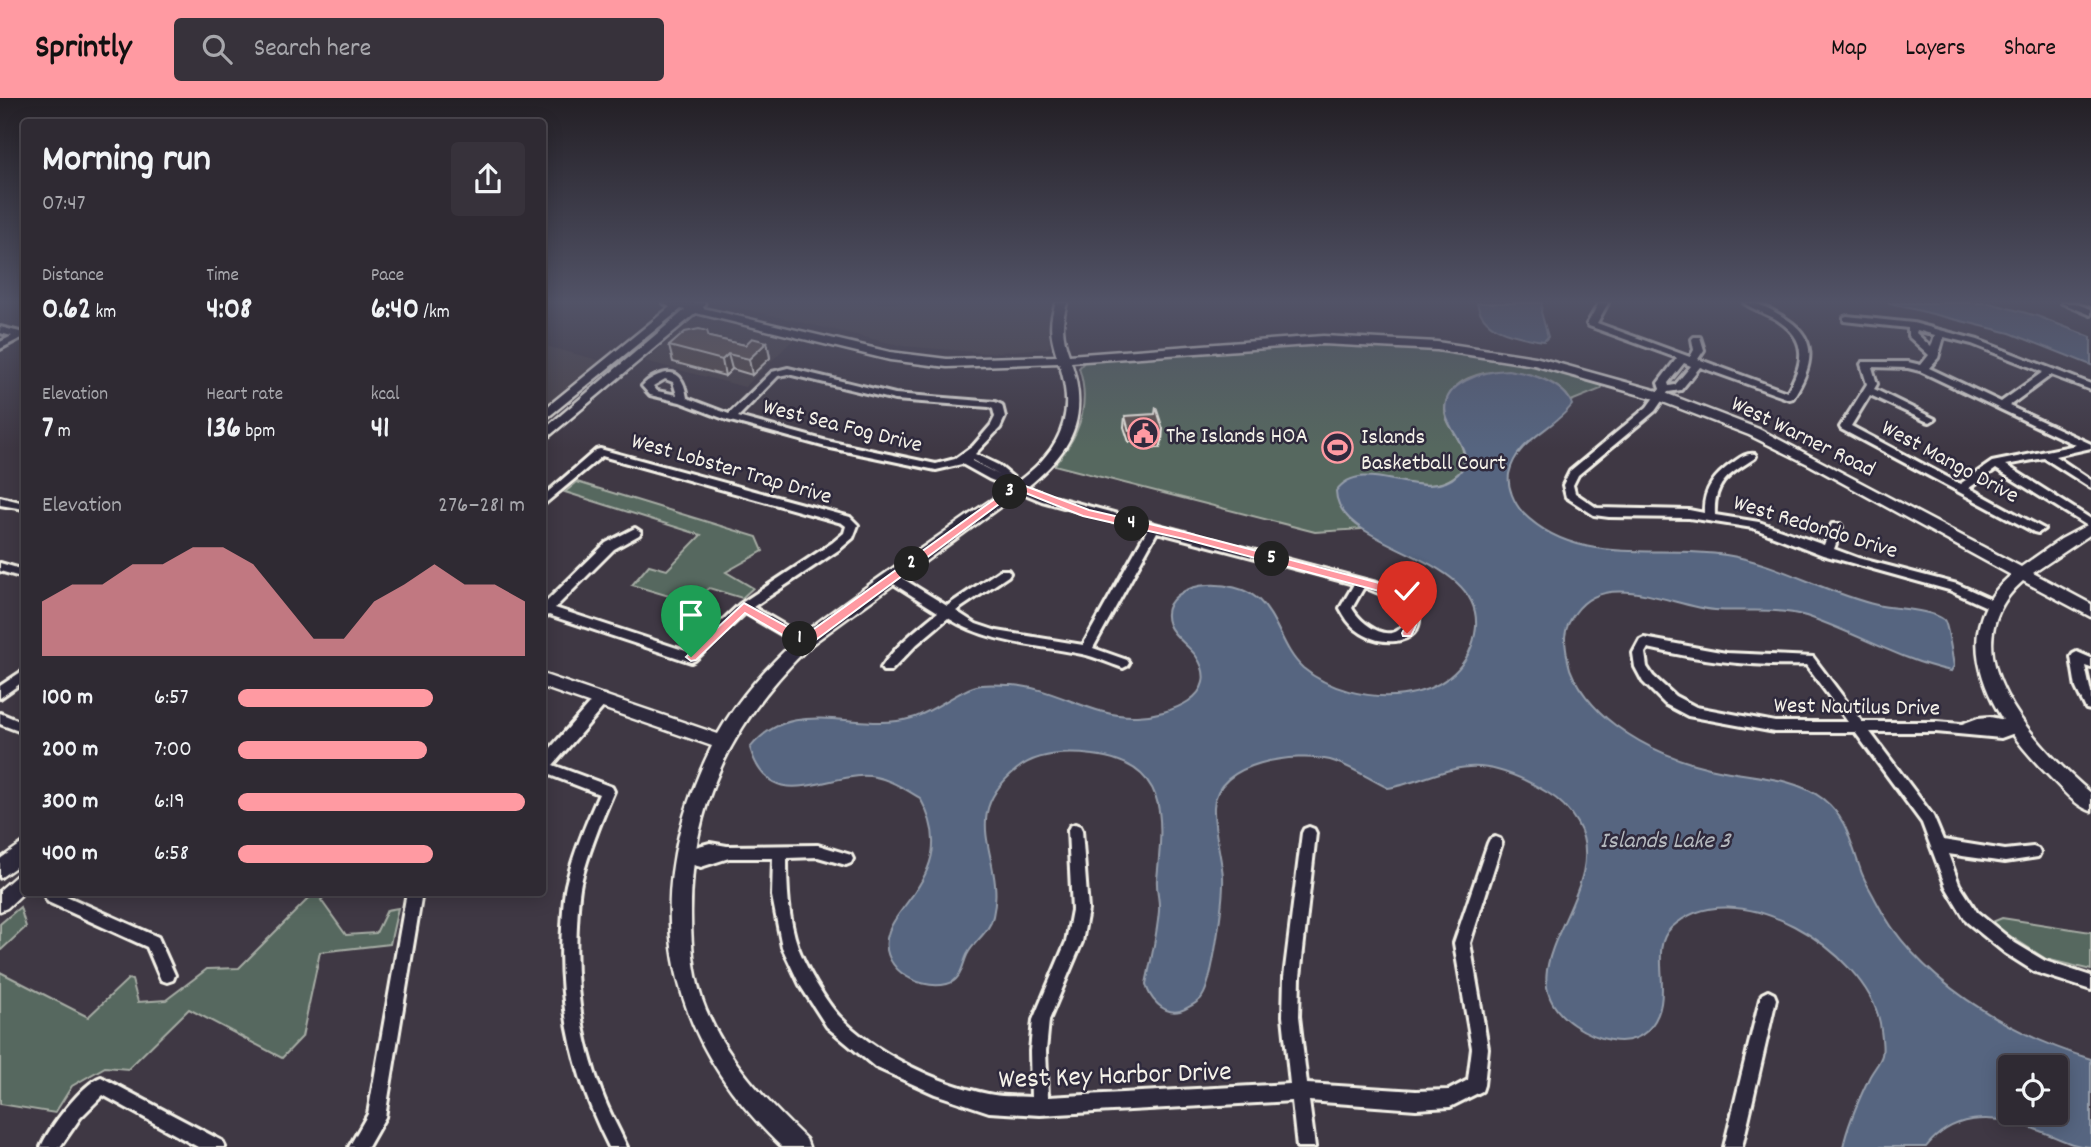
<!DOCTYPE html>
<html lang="en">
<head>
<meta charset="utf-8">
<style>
	:root { --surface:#2f2a33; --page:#37323b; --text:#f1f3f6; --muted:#a7a7ac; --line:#4a464e; --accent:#ff9aa2 }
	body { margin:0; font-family:Dekko,sans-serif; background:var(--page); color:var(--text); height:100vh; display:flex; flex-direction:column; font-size:26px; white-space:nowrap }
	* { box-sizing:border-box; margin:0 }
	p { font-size:23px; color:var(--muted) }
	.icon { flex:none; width:38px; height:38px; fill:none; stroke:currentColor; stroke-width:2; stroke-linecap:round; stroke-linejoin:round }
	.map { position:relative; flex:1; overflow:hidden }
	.details { position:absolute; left:21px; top:21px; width:525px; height:777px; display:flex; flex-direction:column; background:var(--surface); border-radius:7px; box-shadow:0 4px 18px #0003,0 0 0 2px var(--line) }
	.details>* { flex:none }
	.controls { position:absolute; left:1998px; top:957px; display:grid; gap:14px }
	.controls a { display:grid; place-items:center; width:70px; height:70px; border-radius:7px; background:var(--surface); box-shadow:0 4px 18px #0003,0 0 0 2px var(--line); font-size:35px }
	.pin { position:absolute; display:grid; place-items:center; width:60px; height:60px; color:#fff; margin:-72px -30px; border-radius:50% 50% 50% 0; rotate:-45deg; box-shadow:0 0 7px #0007 }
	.pin .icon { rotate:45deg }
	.km { position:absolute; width:35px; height:35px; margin:-18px; border-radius:50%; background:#222; color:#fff; font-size:19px; line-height:35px; text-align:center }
	.round { display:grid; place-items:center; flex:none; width:74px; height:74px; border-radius:7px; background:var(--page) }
	.head { display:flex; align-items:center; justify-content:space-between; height:119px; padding:0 21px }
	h1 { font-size:38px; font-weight:700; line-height:52px }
	.figures { display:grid; grid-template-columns:repeat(3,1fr); gap:10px; height:119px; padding:7px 21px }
	.figures div { display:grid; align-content:center }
	.figures b { font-size:30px; font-weight:700 }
	.figures small { font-size:19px; font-weight:400 }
	.figures p { font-size:19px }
	.chart { height:196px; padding:14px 21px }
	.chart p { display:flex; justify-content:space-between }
	.chart svg { width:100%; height:126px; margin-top:7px; fill:var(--accent); opacity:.7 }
	ul { padding:0 21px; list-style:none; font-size:23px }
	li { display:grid; grid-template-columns:112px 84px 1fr; align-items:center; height:52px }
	li i { height:18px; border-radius:9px; background:var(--accent) }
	header { display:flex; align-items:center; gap:42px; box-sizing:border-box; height:98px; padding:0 35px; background:var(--accent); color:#111 }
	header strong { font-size:33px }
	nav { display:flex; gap:38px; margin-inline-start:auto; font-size:24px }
	.search { width:490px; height:63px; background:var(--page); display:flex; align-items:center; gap:18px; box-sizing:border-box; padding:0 24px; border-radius:7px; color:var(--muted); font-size:26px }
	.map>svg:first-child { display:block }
	.built { fill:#4a4249 }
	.green { fill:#57685f; stroke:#a6aca4; stroke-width:2 }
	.water { fill:#566580; stroke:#959daa; stroke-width:2; fill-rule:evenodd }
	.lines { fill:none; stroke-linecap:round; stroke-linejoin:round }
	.street-casing { stroke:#f4f1e8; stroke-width:6 }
	.secondary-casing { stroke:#f4f1e8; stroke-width:5 }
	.street { fill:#2f2a3d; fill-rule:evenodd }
	.secondary { fill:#2f2a3d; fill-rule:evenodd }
	.wall { fill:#574c48; stroke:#f4f1e8; stroke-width:2 }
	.shaded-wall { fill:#473e3b; stroke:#f4f1e8; stroke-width:2 }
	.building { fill:#655854; stroke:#f4f1e8; stroke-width:2 }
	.route { fill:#ff9aa2; stroke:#fff; stroke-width:2 }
	.labels { text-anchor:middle; stroke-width:5; stroke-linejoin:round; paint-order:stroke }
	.street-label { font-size:23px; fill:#f4f1e8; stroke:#2f2a3d }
	.poi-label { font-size:23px; fill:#f4f1e8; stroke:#2f2a3d; text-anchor:start }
	.water-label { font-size:24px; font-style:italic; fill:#b5b9be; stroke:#2f2a3d }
	.near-street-label { font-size:28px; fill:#f4f1e8; stroke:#2f2a3d }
</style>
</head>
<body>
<header>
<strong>Sprintly</strong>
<div class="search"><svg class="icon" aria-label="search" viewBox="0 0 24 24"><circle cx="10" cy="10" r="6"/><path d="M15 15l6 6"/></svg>Search here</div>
<nav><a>Map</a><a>Layers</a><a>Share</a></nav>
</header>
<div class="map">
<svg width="2091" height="1049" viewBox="0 0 2091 1049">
	<rect width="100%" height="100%" fill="#3f3844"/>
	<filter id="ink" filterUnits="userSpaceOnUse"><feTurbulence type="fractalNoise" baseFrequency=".0143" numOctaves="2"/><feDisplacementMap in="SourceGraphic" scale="14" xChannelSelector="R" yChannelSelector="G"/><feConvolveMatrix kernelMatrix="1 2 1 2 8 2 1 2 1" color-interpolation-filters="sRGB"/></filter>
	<g filter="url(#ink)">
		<g class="built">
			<polygon points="719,205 1053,205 1048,223 1050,248 1048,250 988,255 903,248"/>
			<polygon points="704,216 797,238 745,289 645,263 695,220"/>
			<polygon points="542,247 605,264 543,311"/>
		</g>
		<g class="green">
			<path d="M1328 245 1430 250 1525 264 1605 284 1601 291 1571 303C1551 267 1459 259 1446 305 1439 329 1472 342 1462 371 1437 403 1388 376 1356 380L1347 418 1363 431 1315 434 1054 367C1079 339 1091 306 1079 270L1085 263Z"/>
			<polygon points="577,384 757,439 763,453 726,474 753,490 742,500 709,490 689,504 632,487 649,467 667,472 701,437 565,394"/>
			<polygon points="314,795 328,795 321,802 346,837 376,835 387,812 398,810 390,846 320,854 302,939 282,960 189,911 128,971 105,969 72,988 55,1015 0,1006 0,874 88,919 128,881 132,882 138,904 166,902 207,871 239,870"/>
			<polygon points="20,809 26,829 0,853 0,826"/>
			<polygon points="2002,820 2091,834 2091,872 2046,861 1990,825"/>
		</g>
		<g class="water">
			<path d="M1477 205H1542L1541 214 1548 239 1544 243 1537 242C1512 237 1483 233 1477 205Z"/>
			<polygon points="1888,205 1990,205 2037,218 2091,239 2091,267 2010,235"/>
			<path d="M1508 272C1529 275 1565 285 1572 307 1553 332 1516 342 1509 376 1507 389 1514 405 1523 415 1578 470 1657 446 1726 457 1778 465 1825 495 1877 507 1894 511 1931 511 1944 522 1948 526 1952 558 1954 568L1951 573C1899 562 1855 534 1806 518 1776 509 1745 514 1715 512 1673 509 1606 470 1575 515 1562 532 1564 543 1568 563 1572 586 1596 613 1615 627 1647 651 1685 666 1724 673 1757 679 1796 680 1823 701 1847 720 1850 743 1860 770 1863 781 1870 791 1875 801 1915 881 2008 936 2091 961V1049C2076 1049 2064 1043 2050 1037 2023 1026 2000 1018 1971 1022 1952 1025 1938 1034 1926 1049H1843C1847 1029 1860 999 1869 980 1872 973 1880 965 1882 957 1884 949 1881 933 1880 925 1866 853 1734 770 1671 830 1646 854 1679 901 1647 933 1627 952 1594 940 1574 927 1494 873 1617 794 1577 725 1570 713 1560 702 1548 695 1527 682 1505 671 1480 669 1450 666 1417 686 1388 690 1369 681 1351 668 1330 662 1297 654 1216 663 1214 709 1213 731 1221 756 1223 778 1224 798 1213 884 1202 899 1199 904 1186 911 1180 913 1163 917 1149 900 1146 886 1151 862 1157 837 1159 813 1160 802 1156 792 1157 781 1163 721 1170 666 1093 657 1068 654 1038 654 1017 671 955 721 1007 760 993 818 990 834 974 843 967 857 962 868 961 883 947 886 917 893 876 868 889 833 893 822 902 812 909 802 935 768 942 739 920 700 902 689 882 676 859 678 815 682 768 712 750 650 793 596 857 636 912 620 935 613 961 590 981 587 990 586 1002 587 1011 587 1055 589 1092 620 1137 618 1168 617 1224 599 1196 558 1188 547 1174 539 1169 527 1159 502 1188 487 1208 487 1225 486 1245 490 1258 501 1279 521 1282 551 1303 570 1353 612 1460 612 1475 536 1491 455 1337 454 1336 393 1364 354 1425 409 1458 376 1478 356 1450 336 1446 317 1439 284 1485 273 1508 272ZM2011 970H2056V1015H2011Z"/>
		</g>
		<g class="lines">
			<defs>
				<g id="street">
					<path d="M1599 205H1608L1597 225 1690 259 1694 252 1692 241 1694 239H1700L1704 252 1698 261 1787 294C1805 263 1808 240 1774 220 1764 215 1753 211 1744 205 1758 204 1769 210 1780 217 1820 239 1814 267 1793 300L1789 301 1700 269 1681 292 1668 294 1655 313 1578 377 1573 387 1575 395 1597 410 1689 412 1704 415C1703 391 1715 377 1734 364 1741 359 1746 355 1755 356L1756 358 1755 360C1730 376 1713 384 1715 417L1759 424 1824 447 1832 426H1840L1842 429 1834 451 1858 460 1957 486 1997 504 1999 507 1997 510H1989L1949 492 1823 457 1753 430 1689 420 1609 419 1594 417 1566 399 1563 387 1570 373 1647 309 1660 291 1658 285 1677 260 1589 228 1587 226ZM1684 265 1691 268 1675 287 1669 288 1668 285Z"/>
					<polygon points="2062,205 2074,205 2091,211 2091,217"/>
					<path d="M1847 218 1913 225 1978 242 2091 286V292L2051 277 2009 308 2091 346V350L2055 358 2091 382V390L2044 360 2006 367 2091 421V430L1996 371 1969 390 2044 431 2038 435 2034 434 1841 331 1840 329 1867 286 1861 266 1863 264H1908L1921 267 1929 257 1908 238V230L1844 223V219ZM1917 232 1935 237 1931 249 1916 235ZM1944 239 1972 246 2043 274 2001 304 1929 270 1938 260ZM1872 269 1908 270 1920 273 2076 347 1992 364 1960 386 1851 328 1870 297 1926 323 1930 324 1935 321 1874 291 1877 286Z"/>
					<polygon points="0,229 24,235 24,241 21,240 0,251 0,244 12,238 0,235"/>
					<path d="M788 270 895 296 995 304 1002 307 1005 319 1000 330 975 356 998 367 1022 387 1050 398 1380 486 1400 494 1417 508C1430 548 1380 551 1357 532 1349 526 1345 519 1340 510L1354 486 1157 434 1093 550 1127 562 1129 565 1127 568 1123 570C1109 565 1096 559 1082 556 1034 546 990 546 948 520L917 546 891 573H883L881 570C895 548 918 530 938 514L889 483 887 480 889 477H897L947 508 1000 472H1008L1010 475 1008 478 956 513 976 526 997 533 1083 547 1147 432 1042 403 989 381 962 366 936 372 826 349 727 322 680 304 650 297 642 288C651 278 674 267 682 283 685 288 686 295 687 300L729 316 772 274ZM788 276 895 302 989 309 993 311 995 319 991 327 973 348 955 361 936 366 827 343 738 319 778 278ZM665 281 673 284 677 297 657 293 653 288ZM972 362 999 377 972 363ZM1364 489 1391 500 1407 512C1404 552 1365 533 1352 510Z"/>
					<polygon points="600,351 850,419 858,427 853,440 840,451 753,509 808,541 810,544 808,547 800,547 745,515 695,562 691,564 549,517 542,519 542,506 544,506 606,445 635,430 641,434 639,437 614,451 555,510 689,554 740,506 832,445 844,435 846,428 842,425 602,358 542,408 542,399 596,352"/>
					<polygon points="0,399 24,405 24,411 0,407"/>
					<polygon points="0,465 24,472 24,480 0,473"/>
					<path d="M1644 540 1726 555 1813 559 1862 624H1936L1962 626 1978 620 1990 619 2020 625 2022 629 2020 633 2001 640 1936 634H1870L1933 718 1943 742 2005 752 2033 749 2038 751 2040 755 2038 759 2005 764 1948 756 1959 786 1977 814 2015 845 2045 863 2091 878V892L2035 874 2005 855 1967 824 1946 789 1922 725 1855 634H1775L1688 618 1665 606 1643 584 1635 569 1633 555 1640 542ZM1648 550C1700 562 1752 569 1806 567L1848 624H1775L1696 609 1675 598 1653 578 1647 569 1645 555Z"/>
					<polygon points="2077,554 2091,560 2091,570 2085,568 2091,595 2091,612 2086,611 2076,590 2071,559 2073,556"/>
					<polygon points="24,572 24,583 0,600 0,588"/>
					<path d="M601 597 606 598 608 602 606 606 553 667 612 689 614 693C601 723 589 753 581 784 578 798 578 813 577 827 574 884 581 941 602 995 609 1014 619 1031 627 1049H609C574 980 557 907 562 830 563 816 563 801 566 787 573 756 586 725 599 696L542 674V660L596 598Z"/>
					<polygon points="0,615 24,625 24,635 0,626"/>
					<path d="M1075 726 1080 728 1082 732 1088 812 1082 844 1049 922 1046 953 1048 999 1290 986 1283 918 1284 879 1302 735 1304 731 1309 729 1314 731 1316 735 1300 879 1299 918 1307 986 1416 993 1449 992 1468 982 1472 950 1454 845 1488 745 1490 741 1495 739 1500 741 1502 745 1470 845 1488 950 1484 987 1482 993 1450 1009 1416 1011 1309 1003 1315 1049H1297L1292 1003 1040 1017 989 1014 935 996 875 969 827 929 800 887 782 849 772 798 773 760H729L701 769 679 763 677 759 679 755 684 752 710 745 727 748 818 747 851 757 853 761 851 765 846 767 818 759 787 760C787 789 788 821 798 849 805 868 825 903 839 918 874 955 938 986 988 996 1002 999 1017 998 1031 999L1030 953 1033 922 1066 844 1072 812 1068 732 1070 728Z"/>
					<polygon points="48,794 65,794 64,797 158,839 175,877 173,882 167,884 161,882 147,849 48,804 45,799"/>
					<polygon points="407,794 422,794 385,1019 368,1049 349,1049 368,1016"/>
					<polygon points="1768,893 1774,896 1776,901 1742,1049 1724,1049 1760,901 1762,896"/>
					<path d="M101 979 222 1043 225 1049H198L103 997 80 1020 60 1049H41C49 1030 82 986 101 979Z"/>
				</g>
				<g id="secondary">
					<path d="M663 205C679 204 690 205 705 205L703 210 890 254 947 261 1057 258C1051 239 1048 224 1056 205H1067C1061 224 1062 238 1069 257L1323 238 1437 244 1535 259 1665 295 1759 331 2021 469 2061 441 2091 425V436L2033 475 2091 506V519L2023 483C1944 552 2035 647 2091 695V713C2075 708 2062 691 2050 679 1997 627 1939 539 2011 477L1810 367 1749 337 1655 301 1534 267 1437 252 1323 246 1071 264C1090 321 1071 353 1027 389L812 546C732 622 690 707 691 818 691 849 694 883 706 912 728 963 766 1003 806 1041L809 1049H782C661 935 638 797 712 648L542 589V576L718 636C739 598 769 567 800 538 854 496 911 458 966 419 996 398 1038 376 1056 343 1070 317 1068 293 1059 265L947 269 890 262 696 215 542 344V333L685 212 681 211 542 324V313L670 209Z"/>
					<polygon points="24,744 24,763 0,780 0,761"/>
					<polygon points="24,775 24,794 7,810 0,813 0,792 17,777"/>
				</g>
			</defs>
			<use href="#street" class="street-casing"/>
			<use href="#secondary" class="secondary-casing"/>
			<use href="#street" class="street"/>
			<use href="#secondary" class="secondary"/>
		</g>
		<g class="wall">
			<polygon points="709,239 745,247 767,244 770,260 752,277 732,271 725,278 673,264 669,248"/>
			<polygon points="1125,318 1163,331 1162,343 1160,350 1152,349 1153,344 1129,344 1124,329"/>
		</g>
		<g class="shaded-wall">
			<polygon points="767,244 770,260 752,277 749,261"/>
			<polygon points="728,256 732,271 725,278 722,262"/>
		</g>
		<g class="building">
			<polygon points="699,231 707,233 709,239 745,247 752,240 767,244 749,261 728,256 722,262 669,248 685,234"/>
			<polygon points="1156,309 1163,331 1161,338 1153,338 1154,332 1129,333 1125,318 1155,316"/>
		</g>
	</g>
	<linearGradient id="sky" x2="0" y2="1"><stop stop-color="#231f25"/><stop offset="0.58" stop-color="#525367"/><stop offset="1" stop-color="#525367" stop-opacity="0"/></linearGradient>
	<rect width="2091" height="351" fill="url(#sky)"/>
	<path class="route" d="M1017 385 1089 412 1184 434 1387 487C1413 501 1428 508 1411 538H1403L1402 535 1409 522 1408 513 1397 502 1379 493 1184 441 1083 418 1018 392 809 547H800L745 515 696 562 691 563 686 559 744 505 804 538Z"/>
	<defs>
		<symbol id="civic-ring" viewBox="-11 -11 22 22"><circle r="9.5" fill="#2f2a3d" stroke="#ff9aa2" stroke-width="1.5"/><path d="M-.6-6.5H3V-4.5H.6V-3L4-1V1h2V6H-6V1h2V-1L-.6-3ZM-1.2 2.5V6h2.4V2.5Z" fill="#ff9aa2"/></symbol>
		<symbol id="stadium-ring" viewBox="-11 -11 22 22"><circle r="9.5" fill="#2f2a3d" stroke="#ff9aa2" stroke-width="1.5"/><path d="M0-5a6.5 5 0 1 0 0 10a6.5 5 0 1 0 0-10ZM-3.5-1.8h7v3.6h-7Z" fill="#ff9aa2"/></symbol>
	</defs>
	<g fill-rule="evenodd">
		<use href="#civic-ring" x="1126" y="318" width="35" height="35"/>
		<use href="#stadium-ring" x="1320" y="332" width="35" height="35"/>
	</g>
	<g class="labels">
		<g class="street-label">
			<text transform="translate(843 326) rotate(14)" y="8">West Sea Fog Drive</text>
			<text transform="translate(1804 337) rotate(26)" y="8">West Warner Road</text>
			<text transform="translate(1951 362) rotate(28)" y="8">West Mango Drive</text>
			<text transform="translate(732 369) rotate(16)" y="8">West Lobster Trap Drive</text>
			<text transform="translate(1816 427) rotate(17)" y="8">West Redondo Drive</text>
			<text transform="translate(1857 607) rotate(1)" y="8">West Nautilus Drive</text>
		</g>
		<g class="poi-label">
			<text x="1166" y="344">The Islands HOA</text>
			<text x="1361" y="345">Islands<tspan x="1361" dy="26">Basketball Court</tspan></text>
		</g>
		<g class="water-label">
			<text x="1665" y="749">Islands Lake 3</text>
		</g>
		<g class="near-street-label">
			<text transform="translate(1115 975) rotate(-2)" y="10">West Key Harbor Drive</text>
		</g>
	</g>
</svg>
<div class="controls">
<a><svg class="icon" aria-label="locate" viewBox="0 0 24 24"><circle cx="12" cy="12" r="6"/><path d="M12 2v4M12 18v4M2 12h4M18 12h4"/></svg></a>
</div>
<div class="pin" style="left:691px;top:559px;background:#1e9e55"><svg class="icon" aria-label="arrive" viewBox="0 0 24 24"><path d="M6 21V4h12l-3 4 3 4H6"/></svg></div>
<div class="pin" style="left:1407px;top:535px;background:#d93025"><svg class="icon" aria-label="check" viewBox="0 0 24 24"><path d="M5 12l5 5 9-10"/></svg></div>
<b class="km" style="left:800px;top:541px">1</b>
<b class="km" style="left:912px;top:466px">2</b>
<b class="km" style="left:1010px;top:394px">3</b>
<b class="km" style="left:1132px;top:426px">4</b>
<b class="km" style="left:1272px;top:461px">5</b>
<section class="details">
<div class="head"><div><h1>Morning run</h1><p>07:47</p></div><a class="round"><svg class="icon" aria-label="share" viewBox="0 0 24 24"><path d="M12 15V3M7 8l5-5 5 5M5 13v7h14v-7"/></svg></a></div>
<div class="figures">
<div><p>Distance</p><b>0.62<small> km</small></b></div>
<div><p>Time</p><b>4:08</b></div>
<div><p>Pace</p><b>6:40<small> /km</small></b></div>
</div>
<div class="figures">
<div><p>Elevation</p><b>7<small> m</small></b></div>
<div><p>Heart rate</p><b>136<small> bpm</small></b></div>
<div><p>kcal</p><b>41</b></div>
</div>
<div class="chart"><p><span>Elevation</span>276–281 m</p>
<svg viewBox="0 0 160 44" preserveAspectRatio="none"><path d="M0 44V25L10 19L20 19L30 12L40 12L50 6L60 6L70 12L80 25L90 38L100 38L110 25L120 19L130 12L140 19L150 19L160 25V44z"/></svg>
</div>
<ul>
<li><b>100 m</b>6:57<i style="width:68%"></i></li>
<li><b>200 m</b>7:00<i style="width:66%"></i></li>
<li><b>300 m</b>6:19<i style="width:100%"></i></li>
<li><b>400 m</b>6:58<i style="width:68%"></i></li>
</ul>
</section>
</div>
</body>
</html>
